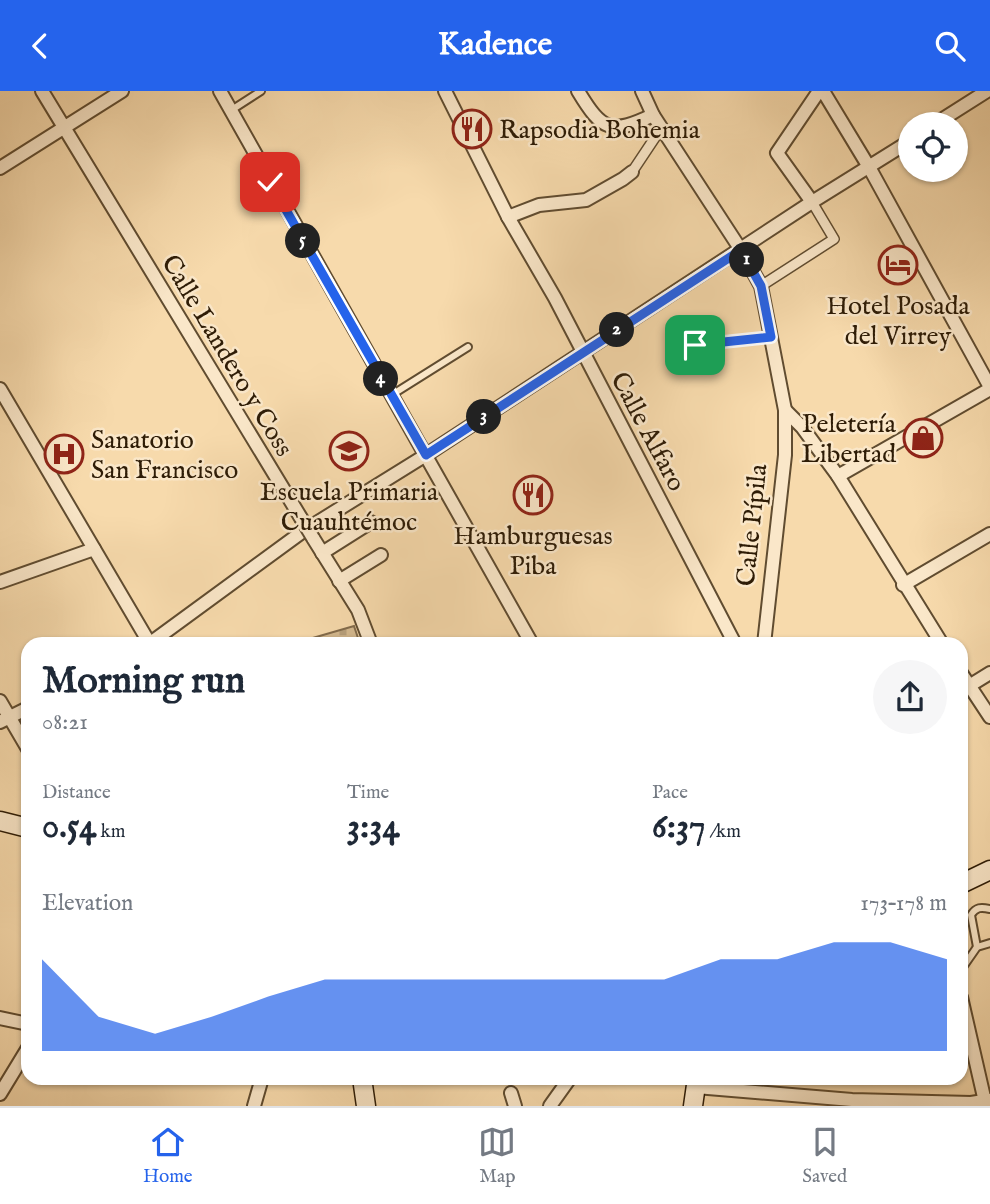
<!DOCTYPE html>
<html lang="en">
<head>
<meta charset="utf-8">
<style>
	:root { --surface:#fff; --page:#f6f6f7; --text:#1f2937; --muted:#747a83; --line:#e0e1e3; --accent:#2563eb }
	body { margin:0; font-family:"IM FELL English",serif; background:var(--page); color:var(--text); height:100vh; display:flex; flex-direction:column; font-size:26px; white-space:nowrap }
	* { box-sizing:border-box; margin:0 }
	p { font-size:23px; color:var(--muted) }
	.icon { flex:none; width:38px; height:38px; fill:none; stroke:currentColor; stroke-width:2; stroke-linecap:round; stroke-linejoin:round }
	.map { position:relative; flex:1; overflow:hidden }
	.details { position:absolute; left:21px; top:546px; width:947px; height:448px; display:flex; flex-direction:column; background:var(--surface); border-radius:21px; box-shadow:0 2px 5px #0004 }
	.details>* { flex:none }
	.buttons { position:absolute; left:898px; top:21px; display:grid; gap:14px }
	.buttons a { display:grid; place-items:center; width:70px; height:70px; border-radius:50%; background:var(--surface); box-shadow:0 2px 5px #0004; font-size:35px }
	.pin { position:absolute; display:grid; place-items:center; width:60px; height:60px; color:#fff; margin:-30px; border-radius:14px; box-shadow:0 4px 10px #0006 }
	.km { position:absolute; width:35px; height:35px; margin:-18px; border-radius:50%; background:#222; color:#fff; font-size:19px; line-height:35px; text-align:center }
	.round { display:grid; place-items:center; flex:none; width:74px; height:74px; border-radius:37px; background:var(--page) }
	.headline { display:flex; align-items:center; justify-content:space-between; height:119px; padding:0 21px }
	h1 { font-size:38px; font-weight:800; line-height:52px }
	.stats { display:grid; grid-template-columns:repeat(3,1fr); gap:10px; height:119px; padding:7px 21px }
	.stats div { display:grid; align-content:center }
	.stats b { font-size:35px; font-weight:800 }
	.stats small { font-size:19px; font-weight:400 }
	.stats p { font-size:19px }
	.chart { height:196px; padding:14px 21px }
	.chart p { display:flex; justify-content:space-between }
	.chart svg { width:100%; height:126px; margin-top:7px; fill:var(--accent); opacity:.7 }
	header { display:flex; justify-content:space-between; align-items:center; height:91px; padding:0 21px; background:var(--accent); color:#fff; font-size:32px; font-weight:800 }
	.tab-bar { display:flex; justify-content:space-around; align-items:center; height:98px; border-top:2px solid var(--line); background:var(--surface); font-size:19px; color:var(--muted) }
	.tab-bar a { display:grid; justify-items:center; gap:4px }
	.tab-bar .selected { color:var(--accent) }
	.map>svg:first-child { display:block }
	.cemetery { fill:url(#cemetery-stones); stroke:#826b4b; stroke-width:2 }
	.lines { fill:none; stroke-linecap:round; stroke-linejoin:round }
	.service-casing { stroke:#604c30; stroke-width:10 }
	.pedestrian-casing { stroke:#604c30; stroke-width:12 }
	.minor-casing { stroke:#604c30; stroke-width:16 }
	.secondary-casing { stroke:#2e1c06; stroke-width:21 }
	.service { stroke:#fae7c9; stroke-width:6 }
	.pedestrian { stroke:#fae7c9; stroke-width:9 }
	.minor { stroke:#fae7c9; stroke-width:12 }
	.secondary { stroke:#fae7c9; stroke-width:18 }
	.minor-bridge-casing { stroke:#604c30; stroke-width:16; stroke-linecap:butt }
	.minor-bridge { stroke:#fae7c9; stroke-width:12 }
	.route-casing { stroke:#fff; stroke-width:14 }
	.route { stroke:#2563eb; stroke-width:9 }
	.labels { text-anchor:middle; stroke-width:5; stroke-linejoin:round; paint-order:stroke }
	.poi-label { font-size:26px; fill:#2e1c06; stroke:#fae7c9 }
	.street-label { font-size:26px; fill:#2e1c06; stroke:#fae7c9 }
</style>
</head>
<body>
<header><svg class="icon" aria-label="back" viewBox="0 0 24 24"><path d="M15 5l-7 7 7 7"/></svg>Kadence<svg class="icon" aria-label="search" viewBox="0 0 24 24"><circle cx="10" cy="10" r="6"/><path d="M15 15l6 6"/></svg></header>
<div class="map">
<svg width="990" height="1015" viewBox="0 0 990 1015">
	<defs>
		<pattern id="cemetery-stones" width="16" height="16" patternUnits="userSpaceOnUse" patternTransform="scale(1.75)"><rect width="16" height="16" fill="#d5ba90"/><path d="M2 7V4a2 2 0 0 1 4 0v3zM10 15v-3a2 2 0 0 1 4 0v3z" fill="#b79f7b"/></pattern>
	</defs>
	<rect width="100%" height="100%" fill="#f7daac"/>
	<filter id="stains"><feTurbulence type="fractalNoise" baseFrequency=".00286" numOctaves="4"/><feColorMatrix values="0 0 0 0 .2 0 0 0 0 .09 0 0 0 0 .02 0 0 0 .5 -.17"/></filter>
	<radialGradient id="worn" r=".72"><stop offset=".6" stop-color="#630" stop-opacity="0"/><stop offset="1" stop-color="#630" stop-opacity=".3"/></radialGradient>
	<polygon class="cemetery" points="354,535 360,553 292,553"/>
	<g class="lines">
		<defs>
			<g id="service">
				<polyline points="230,20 261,0"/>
				<polyline points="695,254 771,246"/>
				<polyline points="390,305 468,256"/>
				<path d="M977 856 971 824C976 816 981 816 990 818"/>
				<polyline points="961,879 977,856 990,852"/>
			</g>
			<g id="pedestrian">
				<polyline points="632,81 662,36"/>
				<polyline points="761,195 834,148 812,111"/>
			</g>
			<g id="minor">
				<polyline points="42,0 301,427"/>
				<polyline points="220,0 532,553"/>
				<polyline points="445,0 508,126 555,207 735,553"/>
				<path d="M578 0C602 40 611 44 653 24"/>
				<polyline points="642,0 653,24 741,159 761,195 785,319 785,364 764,553"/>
				<polyline points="823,0 869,76 990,296"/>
				<polyline points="935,33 987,0"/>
				<polyline points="0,77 122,0"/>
				<polyline points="812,111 777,62 819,0"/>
				<polyline points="508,126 539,114 586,109 623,88 632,81"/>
				<polyline points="0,298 150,553"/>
				<polyline points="785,319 802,336 838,385 942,553"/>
				<polyline points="838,385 990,298"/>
				<polyline points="313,447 358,519 371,553"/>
				<polyline points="322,462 371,431"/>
				<polyline points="339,490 381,464"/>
				<polyline points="0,491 94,458"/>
				<polyline points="903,494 990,443"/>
				<polyline points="149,553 302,441 426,364 812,111 910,50"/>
				<polyline points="961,582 990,626"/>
				<polyline points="969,595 990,582"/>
				<polyline points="0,610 28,658"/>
				<polyline points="0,631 28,617"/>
				<polyline points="961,906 986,1015"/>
				<polyline points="0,927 28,933"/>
				<polyline points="696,996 852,1009 971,1012 990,1009"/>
				<polyline points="511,1002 515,1015"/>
				<polyline points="0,1003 28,957"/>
				<polyline points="254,1015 262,987"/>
				<polyline points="550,1015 570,987"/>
			</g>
			<g id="secondary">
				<polyline points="0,730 28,737"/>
				<polyline points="961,793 990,779"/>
				<polyline points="362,987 366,1015"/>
				<polyline points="693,1015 697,987"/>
			</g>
		</defs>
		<use href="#service" class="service-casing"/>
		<use href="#pedestrian" class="pedestrian-casing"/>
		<use href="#minor" class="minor-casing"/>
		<use href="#secondary" class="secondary-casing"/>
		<use href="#service" class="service"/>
		<use href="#pedestrian" class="pedestrian"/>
		<use href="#minor" class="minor"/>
		<use href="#secondary" class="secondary"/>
		<defs>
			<polyline id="minor-bridge" points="301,427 313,447"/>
		</defs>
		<use href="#minor-bridge" class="minor-bridge-casing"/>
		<use href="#minor-bridge" class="minor-bridge"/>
	</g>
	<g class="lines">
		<defs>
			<polyline id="route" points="270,91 426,364 741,159 761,195 771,246 695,254"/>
		</defs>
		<use href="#route" class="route-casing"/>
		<use href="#route" class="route"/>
	</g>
	<defs>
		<symbol id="restaurant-ring" viewBox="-11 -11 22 22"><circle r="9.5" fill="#fae7c9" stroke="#8f2418" stroke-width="1.5"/><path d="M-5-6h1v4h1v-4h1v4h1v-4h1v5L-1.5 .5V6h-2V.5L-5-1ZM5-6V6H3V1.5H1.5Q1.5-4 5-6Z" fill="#8f2418"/></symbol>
		<symbol id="hotel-ring" viewBox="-11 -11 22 22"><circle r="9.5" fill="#fae7c9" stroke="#8f2418" stroke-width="1.5"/><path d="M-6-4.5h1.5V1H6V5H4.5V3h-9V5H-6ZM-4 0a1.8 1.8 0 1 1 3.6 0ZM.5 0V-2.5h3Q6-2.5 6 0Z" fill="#8f2418"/></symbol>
		<symbol id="shop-ring" viewBox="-11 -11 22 22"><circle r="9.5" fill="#fae7c9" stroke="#8f2418" stroke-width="1.5"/><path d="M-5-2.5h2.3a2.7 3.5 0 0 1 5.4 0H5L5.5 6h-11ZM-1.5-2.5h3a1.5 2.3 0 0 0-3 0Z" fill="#8f2418"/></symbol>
		<symbol id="school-ring" viewBox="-11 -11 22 22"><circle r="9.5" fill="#fae7c9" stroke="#8f2418" stroke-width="1.5"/><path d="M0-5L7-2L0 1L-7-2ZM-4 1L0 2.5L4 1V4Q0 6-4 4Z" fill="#8f2418"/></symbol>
		<symbol id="hospital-ring" viewBox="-11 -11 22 22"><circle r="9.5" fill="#fae7c9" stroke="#8f2418" stroke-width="1.5"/><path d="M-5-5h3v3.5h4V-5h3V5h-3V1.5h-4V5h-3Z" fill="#8f2418"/></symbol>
	</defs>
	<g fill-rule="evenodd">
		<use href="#restaurant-ring" x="450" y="16" width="44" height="44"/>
		<use href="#hotel-ring" x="876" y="152" width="44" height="44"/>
		<use href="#shop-ring" x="901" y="325" width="44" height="44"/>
		<use href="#school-ring" x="327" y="338" width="44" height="44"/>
		<use href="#hospital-ring" x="42" y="341" width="44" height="44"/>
		<use href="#restaurant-ring" x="511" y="382" width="44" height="44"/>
	</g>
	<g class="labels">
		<g class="poi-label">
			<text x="499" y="47" text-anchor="start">Rapsodia Bohemia</text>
			<text x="898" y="223">Hotel Posada<tspan x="898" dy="30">del Virrey</tspan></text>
			<text x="896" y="341" text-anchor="end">Peletería<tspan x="896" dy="30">Libertad</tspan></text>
			<text x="91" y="357" text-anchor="start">Sanatorio<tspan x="91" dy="30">San Francisco</tspan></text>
			<text x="349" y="409">Escuela Primaria<tspan x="349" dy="30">Cuauhtémoc</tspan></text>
			<text x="533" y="453">Hamburguesas<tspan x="533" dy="30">Piba</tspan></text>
		</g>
		<g class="street-label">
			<text transform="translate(228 264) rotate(59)" y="9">Calle Landero y Coss</text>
			<text transform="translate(649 340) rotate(62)" y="9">Calle Alfaro</text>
			<text transform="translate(751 434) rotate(-84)" y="9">Calle Pípila</text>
		</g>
	</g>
	<rect width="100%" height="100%" filter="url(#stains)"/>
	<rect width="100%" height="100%" fill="url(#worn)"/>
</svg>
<div class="buttons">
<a><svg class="icon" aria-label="locate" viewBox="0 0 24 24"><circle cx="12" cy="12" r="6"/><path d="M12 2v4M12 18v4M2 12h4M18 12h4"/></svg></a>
</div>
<div class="pin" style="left:695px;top:254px;background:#1e9e55"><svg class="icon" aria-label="arrive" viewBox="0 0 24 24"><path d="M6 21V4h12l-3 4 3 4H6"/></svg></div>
<div class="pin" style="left:270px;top:91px;background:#d93025"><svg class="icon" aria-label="check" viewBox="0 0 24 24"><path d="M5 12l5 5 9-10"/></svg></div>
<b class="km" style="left:747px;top:169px">1</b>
<b class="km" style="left:617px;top:239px">2</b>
<b class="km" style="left:484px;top:326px">3</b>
<b class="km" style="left:381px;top:288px">4</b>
<b class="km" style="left:303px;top:150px">5</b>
<section class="details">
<div class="headline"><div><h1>Morning run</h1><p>08:21</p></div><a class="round"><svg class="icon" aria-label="share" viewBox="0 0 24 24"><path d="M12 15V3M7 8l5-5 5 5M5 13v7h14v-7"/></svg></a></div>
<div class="stats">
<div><p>Distance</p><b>0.54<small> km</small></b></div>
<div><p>Time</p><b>3:34</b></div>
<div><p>Pace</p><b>6:37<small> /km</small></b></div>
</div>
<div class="chart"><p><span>Elevation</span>173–178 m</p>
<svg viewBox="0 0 160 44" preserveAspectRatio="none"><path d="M0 44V12L10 32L20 38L30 32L40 25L50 19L60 19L70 19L80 19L90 19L100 19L110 19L120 12L130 12L140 6L150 6L160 12V44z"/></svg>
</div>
</section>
</div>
<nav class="tab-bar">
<a class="selected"><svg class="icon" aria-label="home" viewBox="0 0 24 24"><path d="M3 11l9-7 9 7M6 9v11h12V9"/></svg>Home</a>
<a><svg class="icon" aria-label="map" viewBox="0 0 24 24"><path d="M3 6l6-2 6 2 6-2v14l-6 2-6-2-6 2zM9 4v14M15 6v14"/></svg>Map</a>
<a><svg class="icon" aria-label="saved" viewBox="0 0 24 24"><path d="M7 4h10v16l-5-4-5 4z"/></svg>Saved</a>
</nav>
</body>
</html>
